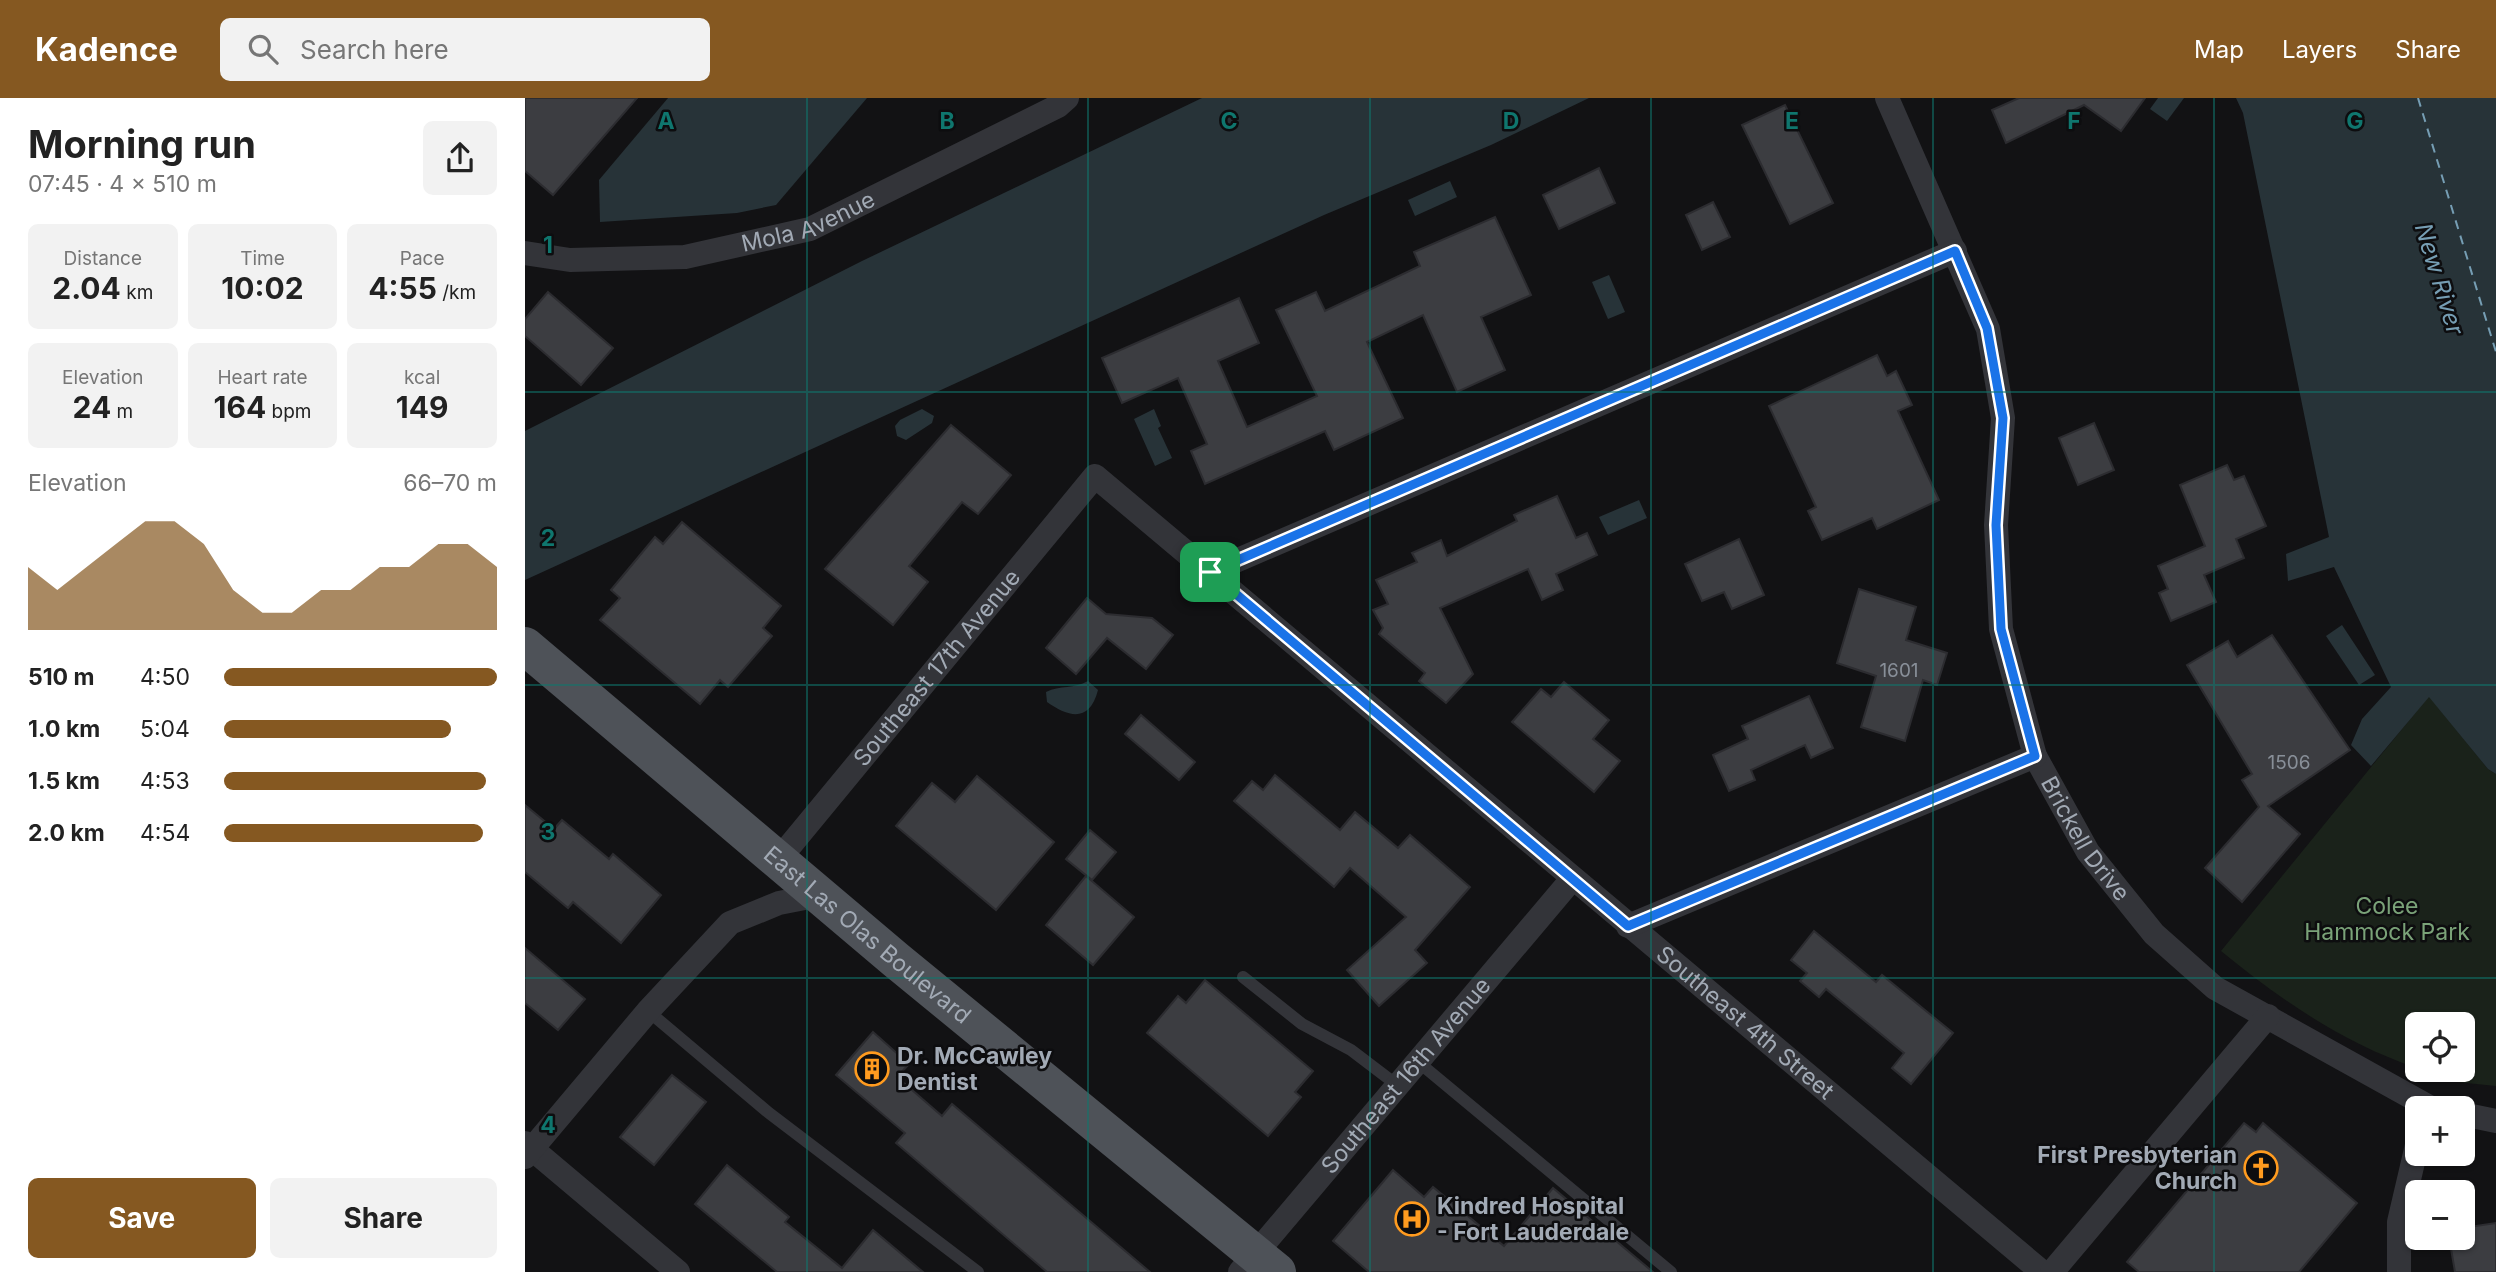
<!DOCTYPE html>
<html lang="en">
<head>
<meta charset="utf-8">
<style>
	:root { --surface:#fff; --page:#f2f2f2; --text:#222; --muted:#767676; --accent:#855821 }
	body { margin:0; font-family:Inter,sans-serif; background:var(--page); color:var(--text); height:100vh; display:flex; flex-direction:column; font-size:26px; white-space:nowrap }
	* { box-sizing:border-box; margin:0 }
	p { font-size:23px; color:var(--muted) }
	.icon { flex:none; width:38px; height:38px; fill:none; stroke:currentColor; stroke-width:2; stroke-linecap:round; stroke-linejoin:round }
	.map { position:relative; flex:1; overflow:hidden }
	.drawer { display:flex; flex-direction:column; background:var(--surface); width:525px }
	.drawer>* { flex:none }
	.tools { position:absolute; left:1880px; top:914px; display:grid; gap:14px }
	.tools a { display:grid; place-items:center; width:70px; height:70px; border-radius:10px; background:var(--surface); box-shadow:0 2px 5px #0004; font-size:35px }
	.pin { position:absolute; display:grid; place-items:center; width:60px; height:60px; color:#fff; margin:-30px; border-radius:14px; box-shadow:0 4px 10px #0006 }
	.round { display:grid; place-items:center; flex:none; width:74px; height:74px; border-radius:10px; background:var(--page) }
	.head { display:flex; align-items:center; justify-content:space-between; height:119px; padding:0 28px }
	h1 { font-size:38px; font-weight:700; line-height:52px }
	.figures { display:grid; grid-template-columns:repeat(3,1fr); gap:10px; height:119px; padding:7px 28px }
	.figures div { display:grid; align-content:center; border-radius:10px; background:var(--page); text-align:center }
	.figures b { font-size:30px; font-weight:700 }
	.figures small { font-size:19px; font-weight:400 }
	.figures p { font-size:19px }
	.chart { height:196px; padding:14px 28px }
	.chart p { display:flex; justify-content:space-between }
	.chart svg { width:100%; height:126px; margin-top:7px; fill:var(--accent); opacity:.7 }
	.primary-button { display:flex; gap:14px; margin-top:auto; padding:14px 28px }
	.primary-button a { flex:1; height:80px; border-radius:10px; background:var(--accent); color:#fff; font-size:28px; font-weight:700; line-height:80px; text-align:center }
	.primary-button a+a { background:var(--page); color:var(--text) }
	ul { padding:0 28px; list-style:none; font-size:23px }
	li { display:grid; grid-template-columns:112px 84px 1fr; align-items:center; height:52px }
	li i { height:18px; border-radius:9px; background:var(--accent) }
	header { display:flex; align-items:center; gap:42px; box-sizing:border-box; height:98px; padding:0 35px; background:var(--accent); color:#fff }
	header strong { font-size:33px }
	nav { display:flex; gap:38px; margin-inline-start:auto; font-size:24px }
	.search { width:490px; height:63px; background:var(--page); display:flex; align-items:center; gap:18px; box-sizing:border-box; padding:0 24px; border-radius:10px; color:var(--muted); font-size:26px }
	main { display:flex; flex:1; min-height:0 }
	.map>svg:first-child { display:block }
	.green { fill:#1a221a }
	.water { fill:#273338 }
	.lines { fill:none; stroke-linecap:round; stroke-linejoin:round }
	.ferry { stroke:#769eb4; stroke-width:2; stroke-dasharray:9 7; stroke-linecap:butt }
	.building { fill:#3c3d41; stroke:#2c2c30; stroke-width:2 }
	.service { stroke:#333439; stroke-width:12 }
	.minor { stroke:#333439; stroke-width:24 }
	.primary { stroke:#4e5258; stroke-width:38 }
	.route-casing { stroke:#fff; stroke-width:14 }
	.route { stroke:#1a73e8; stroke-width:9 }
	.grid { fill:none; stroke:#0f766e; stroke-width:2; stroke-opacity:0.55 }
	.labels { text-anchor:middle; stroke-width:5; stroke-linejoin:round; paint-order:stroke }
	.number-label { font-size:19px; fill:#888f98 }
	.street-label { font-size:23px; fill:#a2aab5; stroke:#0d0d0f }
	.park-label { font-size:23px; fill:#7aa278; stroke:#0d0d0f }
	.poi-label { font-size:23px; font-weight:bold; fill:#a2aab5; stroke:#0d0d0f; text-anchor:start }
	.water-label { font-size:24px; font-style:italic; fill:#769eb4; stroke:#0d0d0f }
	.grid-label { font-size:23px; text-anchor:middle; font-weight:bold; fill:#0f766e; stroke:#0d0d0f; stroke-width:5; stroke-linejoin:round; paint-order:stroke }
</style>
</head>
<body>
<header>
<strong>Kadence</strong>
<div class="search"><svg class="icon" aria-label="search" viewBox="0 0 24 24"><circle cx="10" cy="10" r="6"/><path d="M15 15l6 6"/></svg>Search here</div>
<nav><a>Map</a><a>Layers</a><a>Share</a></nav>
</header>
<main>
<section class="drawer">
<div class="head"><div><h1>Morning run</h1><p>07:45 · 4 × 510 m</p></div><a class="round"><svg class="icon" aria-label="share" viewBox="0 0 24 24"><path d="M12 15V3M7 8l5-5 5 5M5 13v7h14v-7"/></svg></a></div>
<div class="figures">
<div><p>Distance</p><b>2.04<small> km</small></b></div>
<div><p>Time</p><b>10:02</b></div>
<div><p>Pace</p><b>4:55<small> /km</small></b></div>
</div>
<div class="figures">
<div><p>Elevation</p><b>24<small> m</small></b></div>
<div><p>Heart rate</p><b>164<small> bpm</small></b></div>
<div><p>kcal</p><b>149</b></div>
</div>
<div class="chart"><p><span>Elevation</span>66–70 m</p>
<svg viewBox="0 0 160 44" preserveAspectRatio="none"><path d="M0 44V22L10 30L20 22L30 14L40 6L50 6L60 14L70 30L80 38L90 38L100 30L110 30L120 22L130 22L140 14L150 14L160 22V44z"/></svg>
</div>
<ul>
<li><b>510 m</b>4:50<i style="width:100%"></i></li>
<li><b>1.0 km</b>5:04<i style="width:83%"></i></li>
<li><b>1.5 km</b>4:53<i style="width:96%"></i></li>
<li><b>2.0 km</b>4:54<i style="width:95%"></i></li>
</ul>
<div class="primary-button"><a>Save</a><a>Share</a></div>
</section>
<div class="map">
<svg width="1971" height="1174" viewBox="0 0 1971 1174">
	<rect width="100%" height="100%" fill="#121214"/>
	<path class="green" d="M1904 598 1963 671 1971 676V988L1932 984 1895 971H1937V926H1892V970C1818 945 1756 902 1696 853Z"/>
	<g class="water">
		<polygon points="143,0 342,0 251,107 212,115 75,124 74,82"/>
		<polygon points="677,0 1064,0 966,47 799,117 0,482 0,333 337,163"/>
		<polygon points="1633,0 1659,0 1642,23 1625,11"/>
		<polygon points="1711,0 1971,0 1971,676 1963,671 1904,599 1846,668 1826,647 1837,621 1866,589 1809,469 1763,483 1761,456 1804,439 1718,15"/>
		<polygon points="925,83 932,99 890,118 883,102"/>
		<polygon points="1084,177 1100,214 1083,221 1067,184"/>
		<polygon points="397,311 409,318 407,325 381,342 372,338 370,328 375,322"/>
		<polygon points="629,311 636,328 633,330 647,360 630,368 609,321"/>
		<polygon points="1114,402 1122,420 1083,437 1074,419"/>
		<polygon points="1817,527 1850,577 1834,587 1801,538"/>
		<path d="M563 583 573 592C565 623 546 621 522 604L521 594C535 587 549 591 563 583Z"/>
	</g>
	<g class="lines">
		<polyline class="ferry" points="1893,0 1971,254"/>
	</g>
	<g class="building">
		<polygon points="0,0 112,0 28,97 0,73"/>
		<polygon points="1494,0 1620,0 1596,33 1559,7 1481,45 1467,12"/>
		<polygon points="1260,7 1308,105 1265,126 1217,27"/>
		<polygon points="1074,70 1090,105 1034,131 1018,97"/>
		<polygon points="1188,104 1205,139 1177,152 1161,117"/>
		<polygon points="970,119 1006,197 956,219 980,272 932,294 898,217 842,244 878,320 809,352 800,333 680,386 666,353 682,346 653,280 597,305 577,260 714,200 734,245 693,263 722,329 792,298 751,212 791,194 800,213 895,168 889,154"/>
		<polygon points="23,194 88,250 56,287 0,238 0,221"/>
		<polygon points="1352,257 1362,278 1371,273 1387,307 1373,313 1414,402 1352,431 1347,420 1297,442 1283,413 1291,409 1244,308"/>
		<polygon points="1569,325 1589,372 1553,387 1534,340"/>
		<polygon points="426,327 486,377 453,416 437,404 384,468 403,484 368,527 300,471"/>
		<polygon points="1702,367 1709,382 1719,378 1741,428 1711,441 1719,460 1679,477 1691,504 1646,523 1634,495 1643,491 1633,468 1680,448 1655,387"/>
		<polygon points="1032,398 1051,440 1062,435 1072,457 1031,476 1038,492 1017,502 1003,471 915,510 948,576 921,605 894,583 900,575 854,536 858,530 848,512 863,506 851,482 892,464 887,455 916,442 922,458 992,423 989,417"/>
		<polygon points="157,424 256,508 238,530 247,538 203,589 195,582 175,606 75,522 95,500 86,492 130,439 138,446"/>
		<polygon points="1214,441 1239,497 1207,511 1199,494 1177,503 1160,466"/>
		<polygon points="1334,491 1391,509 1381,542 1422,555 1412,587 1398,582 1380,643 1336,629 1351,578 1312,565"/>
		<polygon points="562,500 581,516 627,520 648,537 621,571 582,540 551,576 521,550"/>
		<polygon points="1747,537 1825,652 1743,708 1775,736 1717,804 1680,770 1734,709 1717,682 1727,676 1662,567 1703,543 1712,559"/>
		<polygon points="1039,584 1084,622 1068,641 1095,663 1069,694 987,624 1016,591 1026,599"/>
		<polygon points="1284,598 1308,650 1286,660 1280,647 1226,672 1230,682 1204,693 1188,657 1223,641 1217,628"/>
		<polygon points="616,617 670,664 654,682 600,636"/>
		<polygon points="750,677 815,732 830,714 873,750 885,737 945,789 890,852 902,865 854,908 822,872 881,819 825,770 809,789 709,703 727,683 738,692"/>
		<polygon points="452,678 529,744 471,812 371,728 407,685 430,704"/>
		<polygon points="0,707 29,731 37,722 84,761 88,756 136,797 96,845 48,804 43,810 0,774"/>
		<polygon points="565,732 591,754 567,782 541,761"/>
		<polygon points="561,778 609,819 568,867 521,827"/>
		<polygon points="1289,833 1351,884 1357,877 1428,935 1386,986 1367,970 1379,955 1301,891 1294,899 1275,883 1282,875 1266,862"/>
		<polygon points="0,850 60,901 33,932 0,905"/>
		<polygon points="680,882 788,973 770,994 776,999 743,1038 622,935 653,898 661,905"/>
		<polygon points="348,934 384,966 372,979 417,1018 427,1006 625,1174 522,1174 371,1045 380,1035 311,977"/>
		<polygon points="147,977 181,1004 129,1067 95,1039"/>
		<polygon points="1719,1025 1731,1034 1738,1025 1832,1105 1774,1174 1614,1174 1602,1164"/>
		<polygon points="202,1067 264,1119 260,1124 317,1170 348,1132 398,1174 252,1174 170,1106"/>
		<polygon points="868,1072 899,1099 908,1089 979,1148 1028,1090 1128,1174 844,1174 808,1143"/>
		<polygon points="1971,1125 1971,1174 1930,1174 1924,1139 1937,1139 1937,1130"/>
	</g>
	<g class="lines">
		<g class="service">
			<polyline points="718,879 777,926 826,952 872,987"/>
			<polyline points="123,913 244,1015 453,1174"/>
			<polyline points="892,963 1146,1174"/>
		</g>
		<g class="minor">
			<path id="s1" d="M1362 0 1463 231 1478 320 1471 427 1476 531 1510 658 1563 754 1629 836 1690 890 1906 1010"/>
			<path id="s2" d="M0 155 45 162 160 159 285 131 533 8 542 0"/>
			<polyline points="685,474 1430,153"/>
			<path id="s3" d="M254 761 570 378 1517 1174"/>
			<polyline points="1103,828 1510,658"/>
			<polyline points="1937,1016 1971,1023"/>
			<polyline points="0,1045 153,1174"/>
			<polyline points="0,1059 123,913 205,825 254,805 295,797"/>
			<path id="s4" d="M715 1174 1047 781"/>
			<polyline points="1527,1174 1743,918"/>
			<polyline points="1874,1174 1874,1124 1892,1047"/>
		</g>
		<path class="primary" id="s5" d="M0 548 371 862 752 1174"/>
	</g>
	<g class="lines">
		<defs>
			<polygon id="route" points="1430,153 1462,230 1478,320 1471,427 1476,531 1510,658 1103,828 685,474"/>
		</defs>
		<use href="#route" class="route-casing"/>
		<use href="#route" class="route"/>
	</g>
	<path class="grid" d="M282 0V1174M563 0V1174M845 0V1174M1126 0V1174M1408 0V1174M1689 0V1174M0 294H1971M0 587H1971M0 880H1971"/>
	<defs>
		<symbol id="building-ring" viewBox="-11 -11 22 22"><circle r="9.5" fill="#0d0d0f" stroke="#ff9b1f" stroke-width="1.5"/><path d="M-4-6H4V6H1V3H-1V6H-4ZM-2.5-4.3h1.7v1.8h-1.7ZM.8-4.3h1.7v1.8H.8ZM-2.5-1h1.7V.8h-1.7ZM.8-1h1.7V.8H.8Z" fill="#ff9b1f"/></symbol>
		<symbol id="church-ring" viewBox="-11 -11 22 22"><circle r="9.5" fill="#0d0d0f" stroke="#ff9b1f" stroke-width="1.5"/><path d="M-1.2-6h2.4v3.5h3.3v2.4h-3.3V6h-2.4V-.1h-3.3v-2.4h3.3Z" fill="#ff9b1f"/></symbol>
		<symbol id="hospital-ring" viewBox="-11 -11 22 22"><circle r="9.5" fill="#0d0d0f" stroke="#ff9b1f" stroke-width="1.5"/><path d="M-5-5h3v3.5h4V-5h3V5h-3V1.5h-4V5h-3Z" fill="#ff9b1f"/></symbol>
	</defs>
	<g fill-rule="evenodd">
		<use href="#building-ring" x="328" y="952" width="38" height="38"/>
		<use href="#church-ring" x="1717" y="1051" width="38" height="38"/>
		<use href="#hospital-ring" x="868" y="1102" width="38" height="38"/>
	</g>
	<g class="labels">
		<g class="number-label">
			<text x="1374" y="579">1601</text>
			<text x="1764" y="671">1506</text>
		</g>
		<g class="street-label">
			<text dy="8" stroke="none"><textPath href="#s2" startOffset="289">Mola Avenue</textPath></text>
			<text dy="8" stroke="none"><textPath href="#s3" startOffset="248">Southeast 17th Avenue</textPath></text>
			<text dy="8" stroke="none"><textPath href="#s1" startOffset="782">Brickell Drive</textPath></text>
			<text dy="8" stroke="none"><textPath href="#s5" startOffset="448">East Las Olas Boulevard</textPath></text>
			<text dy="8" stroke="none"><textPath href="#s3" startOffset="1346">Southeast 4th Street</textPath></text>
			<text dy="8" stroke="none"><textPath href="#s4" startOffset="257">Southeast 16th Avenue</textPath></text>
		</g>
		<g class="park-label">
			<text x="1862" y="816">Colee<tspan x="1862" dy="26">Hammock Park</tspan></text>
		</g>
		<g class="poi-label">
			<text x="372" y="966">Dr. McCawley<tspan x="372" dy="26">Dentist</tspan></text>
			<text x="1712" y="1065" text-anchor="end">First Presbyterian<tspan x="1712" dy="26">Church</tspan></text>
			<text x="912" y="1116">Kindred Hospital<tspan x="912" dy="26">- Fort Lauderdale</tspan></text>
		</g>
		<g class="water-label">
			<text transform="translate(1914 181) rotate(73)" y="8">New River</text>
		</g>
	</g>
	<g class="grid-label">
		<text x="141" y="31">A</text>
		<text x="422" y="31">B</text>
		<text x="704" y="31">C</text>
		<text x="986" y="31">D</text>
		<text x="1267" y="31">E</text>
		<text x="1549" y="31">F</text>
		<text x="1830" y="31">G</text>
		<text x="23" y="155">1</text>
		<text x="23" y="448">2</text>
		<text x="23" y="742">3</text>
		<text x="23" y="1035">4</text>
	</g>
</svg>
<div class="tools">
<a><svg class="icon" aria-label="locate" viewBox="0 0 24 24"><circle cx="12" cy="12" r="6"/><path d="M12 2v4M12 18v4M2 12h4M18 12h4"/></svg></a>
<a>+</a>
<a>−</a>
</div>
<div class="pin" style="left:685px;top:474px;background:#1e9e55"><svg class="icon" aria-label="arrive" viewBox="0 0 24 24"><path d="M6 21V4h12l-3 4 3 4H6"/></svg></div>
</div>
</main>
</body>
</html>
